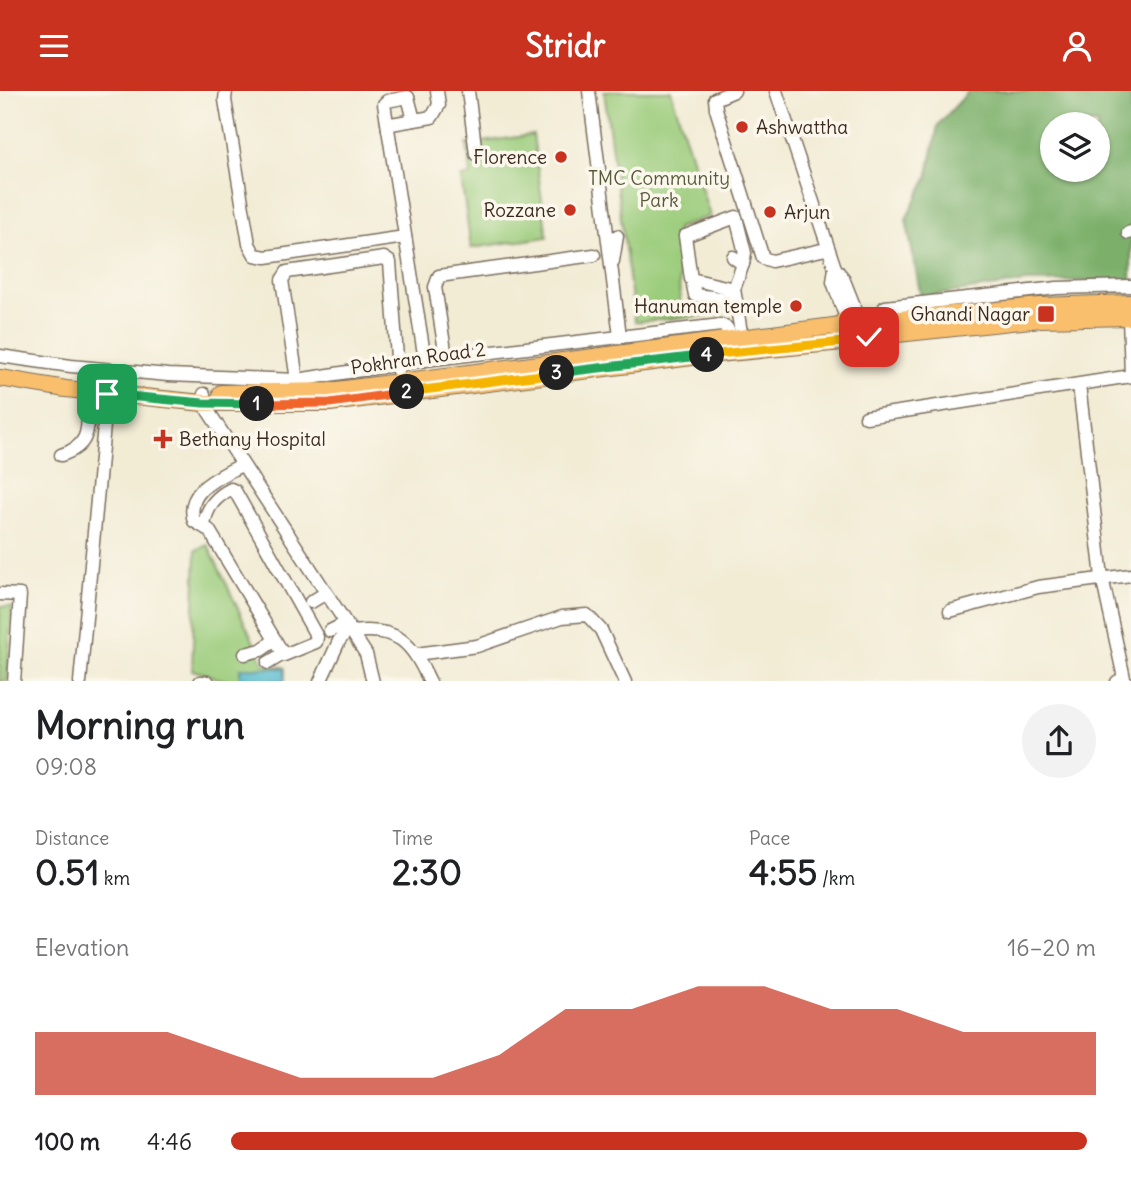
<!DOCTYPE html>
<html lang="en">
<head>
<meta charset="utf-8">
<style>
	:root { --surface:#fff; --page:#f2f2f2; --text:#202124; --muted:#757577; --accent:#c8321e }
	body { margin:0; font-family:Delius,sans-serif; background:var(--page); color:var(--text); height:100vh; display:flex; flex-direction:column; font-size:26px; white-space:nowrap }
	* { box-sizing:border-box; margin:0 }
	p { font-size:23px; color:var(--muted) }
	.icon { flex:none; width:38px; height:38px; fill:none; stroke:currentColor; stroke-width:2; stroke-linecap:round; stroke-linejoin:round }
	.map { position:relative; height:590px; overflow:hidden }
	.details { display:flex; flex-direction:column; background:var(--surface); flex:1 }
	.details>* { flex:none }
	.tools { position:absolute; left:1040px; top:21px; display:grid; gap:14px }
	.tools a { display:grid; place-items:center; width:70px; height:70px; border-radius:50%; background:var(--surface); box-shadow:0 2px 5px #0004; font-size:35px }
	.pin { position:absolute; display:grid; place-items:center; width:60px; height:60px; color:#fff; margin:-30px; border-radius:14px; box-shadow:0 4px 10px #0006 }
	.km { position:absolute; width:35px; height:35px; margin:-18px; border-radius:50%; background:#222; color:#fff; font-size:19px; line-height:35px; text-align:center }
	.round { display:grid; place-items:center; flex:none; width:74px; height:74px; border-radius:37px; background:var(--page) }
	.head { display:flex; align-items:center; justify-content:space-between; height:119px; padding:0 35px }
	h1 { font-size:38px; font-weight:800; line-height:52px }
	.metrics { display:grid; grid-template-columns:repeat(3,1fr); gap:10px; height:119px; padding:7px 35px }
	.metrics div { display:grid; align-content:center }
	.metrics b { font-size:35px; font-weight:800 }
	.metrics small { font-size:19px; font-weight:400 }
	.metrics p { font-size:19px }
	.chart { height:196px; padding:14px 35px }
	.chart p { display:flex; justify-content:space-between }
	.chart svg { width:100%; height:126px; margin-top:7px; fill:var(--accent); opacity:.7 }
	ul { padding:0 35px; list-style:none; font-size:23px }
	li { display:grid; grid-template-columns:112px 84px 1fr; align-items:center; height:52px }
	li i { height:18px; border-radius:9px; background:var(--accent) }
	header { display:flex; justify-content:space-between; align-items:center; height:91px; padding:0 35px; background:var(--accent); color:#fff; font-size:32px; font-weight:800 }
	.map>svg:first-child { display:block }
	.green { fill:#9bcc7b; stroke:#6b7b4c; stroke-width:2 }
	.forest { fill:#7cb06b; stroke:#5c6d44; stroke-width:2; fill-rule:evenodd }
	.water { fill:#4fb8cc; stroke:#457175; stroke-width:2 }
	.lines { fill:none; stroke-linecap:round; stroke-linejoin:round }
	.minor-casing { stroke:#7b6e5e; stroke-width:15 }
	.major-casing { stroke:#7b6e5e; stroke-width:18 }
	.minor { stroke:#fff; stroke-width:12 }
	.major { stroke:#f9bf6c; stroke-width:16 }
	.split-1-casing { stroke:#fff; stroke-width:14 }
	.split-2-casing { stroke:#fff; stroke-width:14 }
	.split-3-casing { stroke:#fff; stroke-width:14 }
	.split-4-casing { stroke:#fff; stroke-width:14 }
	.split-5-casing { stroke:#fff; stroke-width:14 }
	.split-1 { stroke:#22a559; stroke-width:9 }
	.split-2 { stroke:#f0652b; stroke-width:9 }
	.split-3 { stroke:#f5b400; stroke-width:9 }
	.split-4 { stroke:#22a559; stroke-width:9 }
	.split-5 { stroke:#f5b400; stroke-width:9 }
	.poi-dot { fill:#c8321e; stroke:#fbf7ec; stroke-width:2.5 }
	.labels { text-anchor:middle; stroke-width:7; stroke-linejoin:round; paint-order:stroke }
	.poi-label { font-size:19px; fill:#3b2a1e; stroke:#fbf7ec; text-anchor:end }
	.park-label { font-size:19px; fill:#585b3a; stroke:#fbf7ec }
	.street-label { font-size:19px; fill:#3b2a1e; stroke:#fbf7ec }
</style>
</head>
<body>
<header><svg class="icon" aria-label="menu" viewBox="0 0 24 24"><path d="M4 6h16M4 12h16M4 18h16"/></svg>Stridr<svg class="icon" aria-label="person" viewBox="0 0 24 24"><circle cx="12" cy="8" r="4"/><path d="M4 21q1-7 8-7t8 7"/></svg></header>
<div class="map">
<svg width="1131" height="591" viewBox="0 0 1131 591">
	<rect width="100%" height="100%" fill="#fbf7ec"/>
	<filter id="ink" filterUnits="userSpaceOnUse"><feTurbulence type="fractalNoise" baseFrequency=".0143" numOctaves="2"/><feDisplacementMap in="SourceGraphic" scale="14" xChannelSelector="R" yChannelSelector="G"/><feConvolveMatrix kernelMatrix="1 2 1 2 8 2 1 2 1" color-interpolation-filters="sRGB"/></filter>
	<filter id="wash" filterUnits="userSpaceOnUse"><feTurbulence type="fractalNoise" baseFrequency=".00686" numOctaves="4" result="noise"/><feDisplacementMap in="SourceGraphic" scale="28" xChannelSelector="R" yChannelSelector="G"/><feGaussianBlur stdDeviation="1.57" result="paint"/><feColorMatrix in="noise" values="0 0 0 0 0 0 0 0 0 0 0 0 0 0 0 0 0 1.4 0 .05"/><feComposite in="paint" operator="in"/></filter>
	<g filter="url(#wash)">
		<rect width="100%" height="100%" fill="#f2ecd5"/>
		<g class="green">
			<polygon points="604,0 671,0 710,125 677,137 680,212 722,223 635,231"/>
			<polygon points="533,44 547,146 471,157 461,86 471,84 467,53"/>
			<polygon points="208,454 264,573 284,576 284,590 227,590 192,579 196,459"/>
			<polygon points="0,515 12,516 7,590 0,590"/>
		</g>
		<path class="forest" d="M969 0H1131V189L1026 191 921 206 906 128 927 88 938 34ZM1052 33H1097V79H1052Z"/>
		<rect class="water" x="240" y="577" width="45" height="13"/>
	</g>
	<g filter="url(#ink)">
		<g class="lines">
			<defs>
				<g id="minor">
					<polyline points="226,0 225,9 249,153 255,164 266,166 405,146"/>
					<polyline points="468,0 476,63"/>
					<polyline points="589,0 620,245"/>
					<polyline points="734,0 715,8 716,18 763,167 772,170 826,158"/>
					<polyline points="776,0 835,177 833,191 846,227"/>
					<polyline points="388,38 384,13 387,10 408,6 414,29"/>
					<polyline points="1128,142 1131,141"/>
					<polyline points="733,166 743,173 734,198 742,248"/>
					<polyline points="613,170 617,145"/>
					<polyline points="835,177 843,187 858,225"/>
					<polyline points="693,194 695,204 736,209"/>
					<polyline points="734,198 691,188 685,145 736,126 745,162 743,173"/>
					<polyline points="877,230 885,216 1057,197 1131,195"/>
					<polyline points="0,265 71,275 168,284 297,289 425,269 721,234 727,237 732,249"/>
					<polyline points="446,266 435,196 439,185 594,164"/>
					<polyline points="425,269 388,38 391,33 432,26 439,14 437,0"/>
					<polyline points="297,289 282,189 287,181 384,167 390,171 398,280"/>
					<polyline points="1079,294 1102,486 1124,587 1117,591"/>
					<polyline points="204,303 203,312 366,563 373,591"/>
					<polyline points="866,326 1131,285 1129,226"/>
					<path d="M61 364C95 353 86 333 89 301"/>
					<path d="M194 430 209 439 284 564 316 551 317 546 235 400 231 398C215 406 206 417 204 435"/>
					<path d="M194 430C184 399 220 386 241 374"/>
					<polyline points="0,503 20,504 14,591"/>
					<polyline points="311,511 326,502"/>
					<polyline points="950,520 1038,496 1131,484"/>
					<polyline points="330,540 346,532"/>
					<path d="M352 541C398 535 411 551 430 591"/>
					<polyline points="245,563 261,559 275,549"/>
					<polyline points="416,563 477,555 562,526 587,524 601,539 625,591"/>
					<polyline points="268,572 283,563"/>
					<polyline points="80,591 107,302"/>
					<polyline points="200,591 208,591"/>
					<polyline points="320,591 339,550 349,537"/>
				</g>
				<g id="major">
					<circle cx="855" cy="241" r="16"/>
					<polyline points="867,231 1040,215 1131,212"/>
					<polyline points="869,246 1041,228 1131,226"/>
					<polyline points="0,287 66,298 203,312 330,312 708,264 843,251"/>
					<polyline points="221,302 329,300 841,234"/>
				</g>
			</defs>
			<use href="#minor" class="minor-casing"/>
			<use href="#major" class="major-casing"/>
			<use href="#minor" class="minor"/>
			<use href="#major" class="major"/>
		</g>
	</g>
	<g class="lines" filter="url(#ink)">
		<defs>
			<polyline id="split-1" points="107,303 203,312 257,313"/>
			<polyline id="split-2" points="257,313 330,312 407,301"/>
			<polyline id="split-3" points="407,301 557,282"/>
			<polyline id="split-4" points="557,282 707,264"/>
			<polyline id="split-5" points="707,264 843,251 857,256 869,246"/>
		</defs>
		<use href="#split-1" class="split-1-casing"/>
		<use href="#split-2" class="split-2-casing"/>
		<use href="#split-3" class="split-3-casing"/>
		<use href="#split-4" class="split-4-casing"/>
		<use href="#split-5" class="split-5-casing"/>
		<use href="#split-1" class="split-1"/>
		<use href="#split-2" class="split-2"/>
		<use href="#split-3" class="split-3"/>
		<use href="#split-4" class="split-4"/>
		<use href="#split-5" class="split-5"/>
	</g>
	<g class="poi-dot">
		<circle cx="742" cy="36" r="7"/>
		<circle cx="561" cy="66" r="7"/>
		<circle cx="570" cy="119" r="7"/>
		<circle cx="770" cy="121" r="7"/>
		<circle cx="796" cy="215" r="7"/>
		<rect x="1037" y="214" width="18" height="18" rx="3.5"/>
		<path d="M159.5 337.5h7v7h7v7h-7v7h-7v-7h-7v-7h7z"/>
	</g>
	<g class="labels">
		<g class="poi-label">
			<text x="756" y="43" text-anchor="start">Ashwattha</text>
			<text x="547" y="73">Florence</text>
			<text x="556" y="126">Rozzane</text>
			<text x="784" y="128" text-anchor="start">Arjun</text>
			<text x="782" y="222">Hanuman temple</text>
			<text x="1030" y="230">Ghandi Nagar</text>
			<text x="179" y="355" text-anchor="start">Bethany Hospital</text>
		</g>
		<g class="park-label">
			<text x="659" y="94">TMC Community<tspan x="659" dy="22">Park</tspan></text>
		</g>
		<g class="street-label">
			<text transform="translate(418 267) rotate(-8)" y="7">Pokhran Road 2</text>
		</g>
	</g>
</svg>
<div class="tools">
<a><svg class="icon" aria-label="layers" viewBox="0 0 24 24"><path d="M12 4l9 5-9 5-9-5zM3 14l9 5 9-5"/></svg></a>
</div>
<div class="pin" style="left:107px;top:303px;background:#1e9e55"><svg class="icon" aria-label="arrive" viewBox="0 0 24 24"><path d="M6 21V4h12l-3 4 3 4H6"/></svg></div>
<div class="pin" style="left:869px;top:246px;background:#d93025"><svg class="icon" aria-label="check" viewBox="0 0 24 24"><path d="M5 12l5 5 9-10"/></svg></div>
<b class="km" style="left:257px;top:313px">1</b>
<b class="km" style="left:407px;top:301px">2</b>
<b class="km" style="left:557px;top:282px">3</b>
<b class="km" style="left:707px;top:264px">4</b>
</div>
<section class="details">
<div class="head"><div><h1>Morning run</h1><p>09:08</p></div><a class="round"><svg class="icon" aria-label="share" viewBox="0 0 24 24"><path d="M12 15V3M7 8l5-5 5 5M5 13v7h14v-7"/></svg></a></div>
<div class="metrics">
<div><p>Distance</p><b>0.51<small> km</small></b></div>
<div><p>Time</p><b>2:30</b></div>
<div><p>Pace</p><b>4:55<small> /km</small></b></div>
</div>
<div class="chart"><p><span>Elevation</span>16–20 m</p>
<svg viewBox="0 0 160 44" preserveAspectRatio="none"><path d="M0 44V22L10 22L20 22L30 30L40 38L50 38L60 38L70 30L80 14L90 14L100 6L110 6L120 14L130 14L140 22L150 22L160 22V44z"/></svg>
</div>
<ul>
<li><b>100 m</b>4:46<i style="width:99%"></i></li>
</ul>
</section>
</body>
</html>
